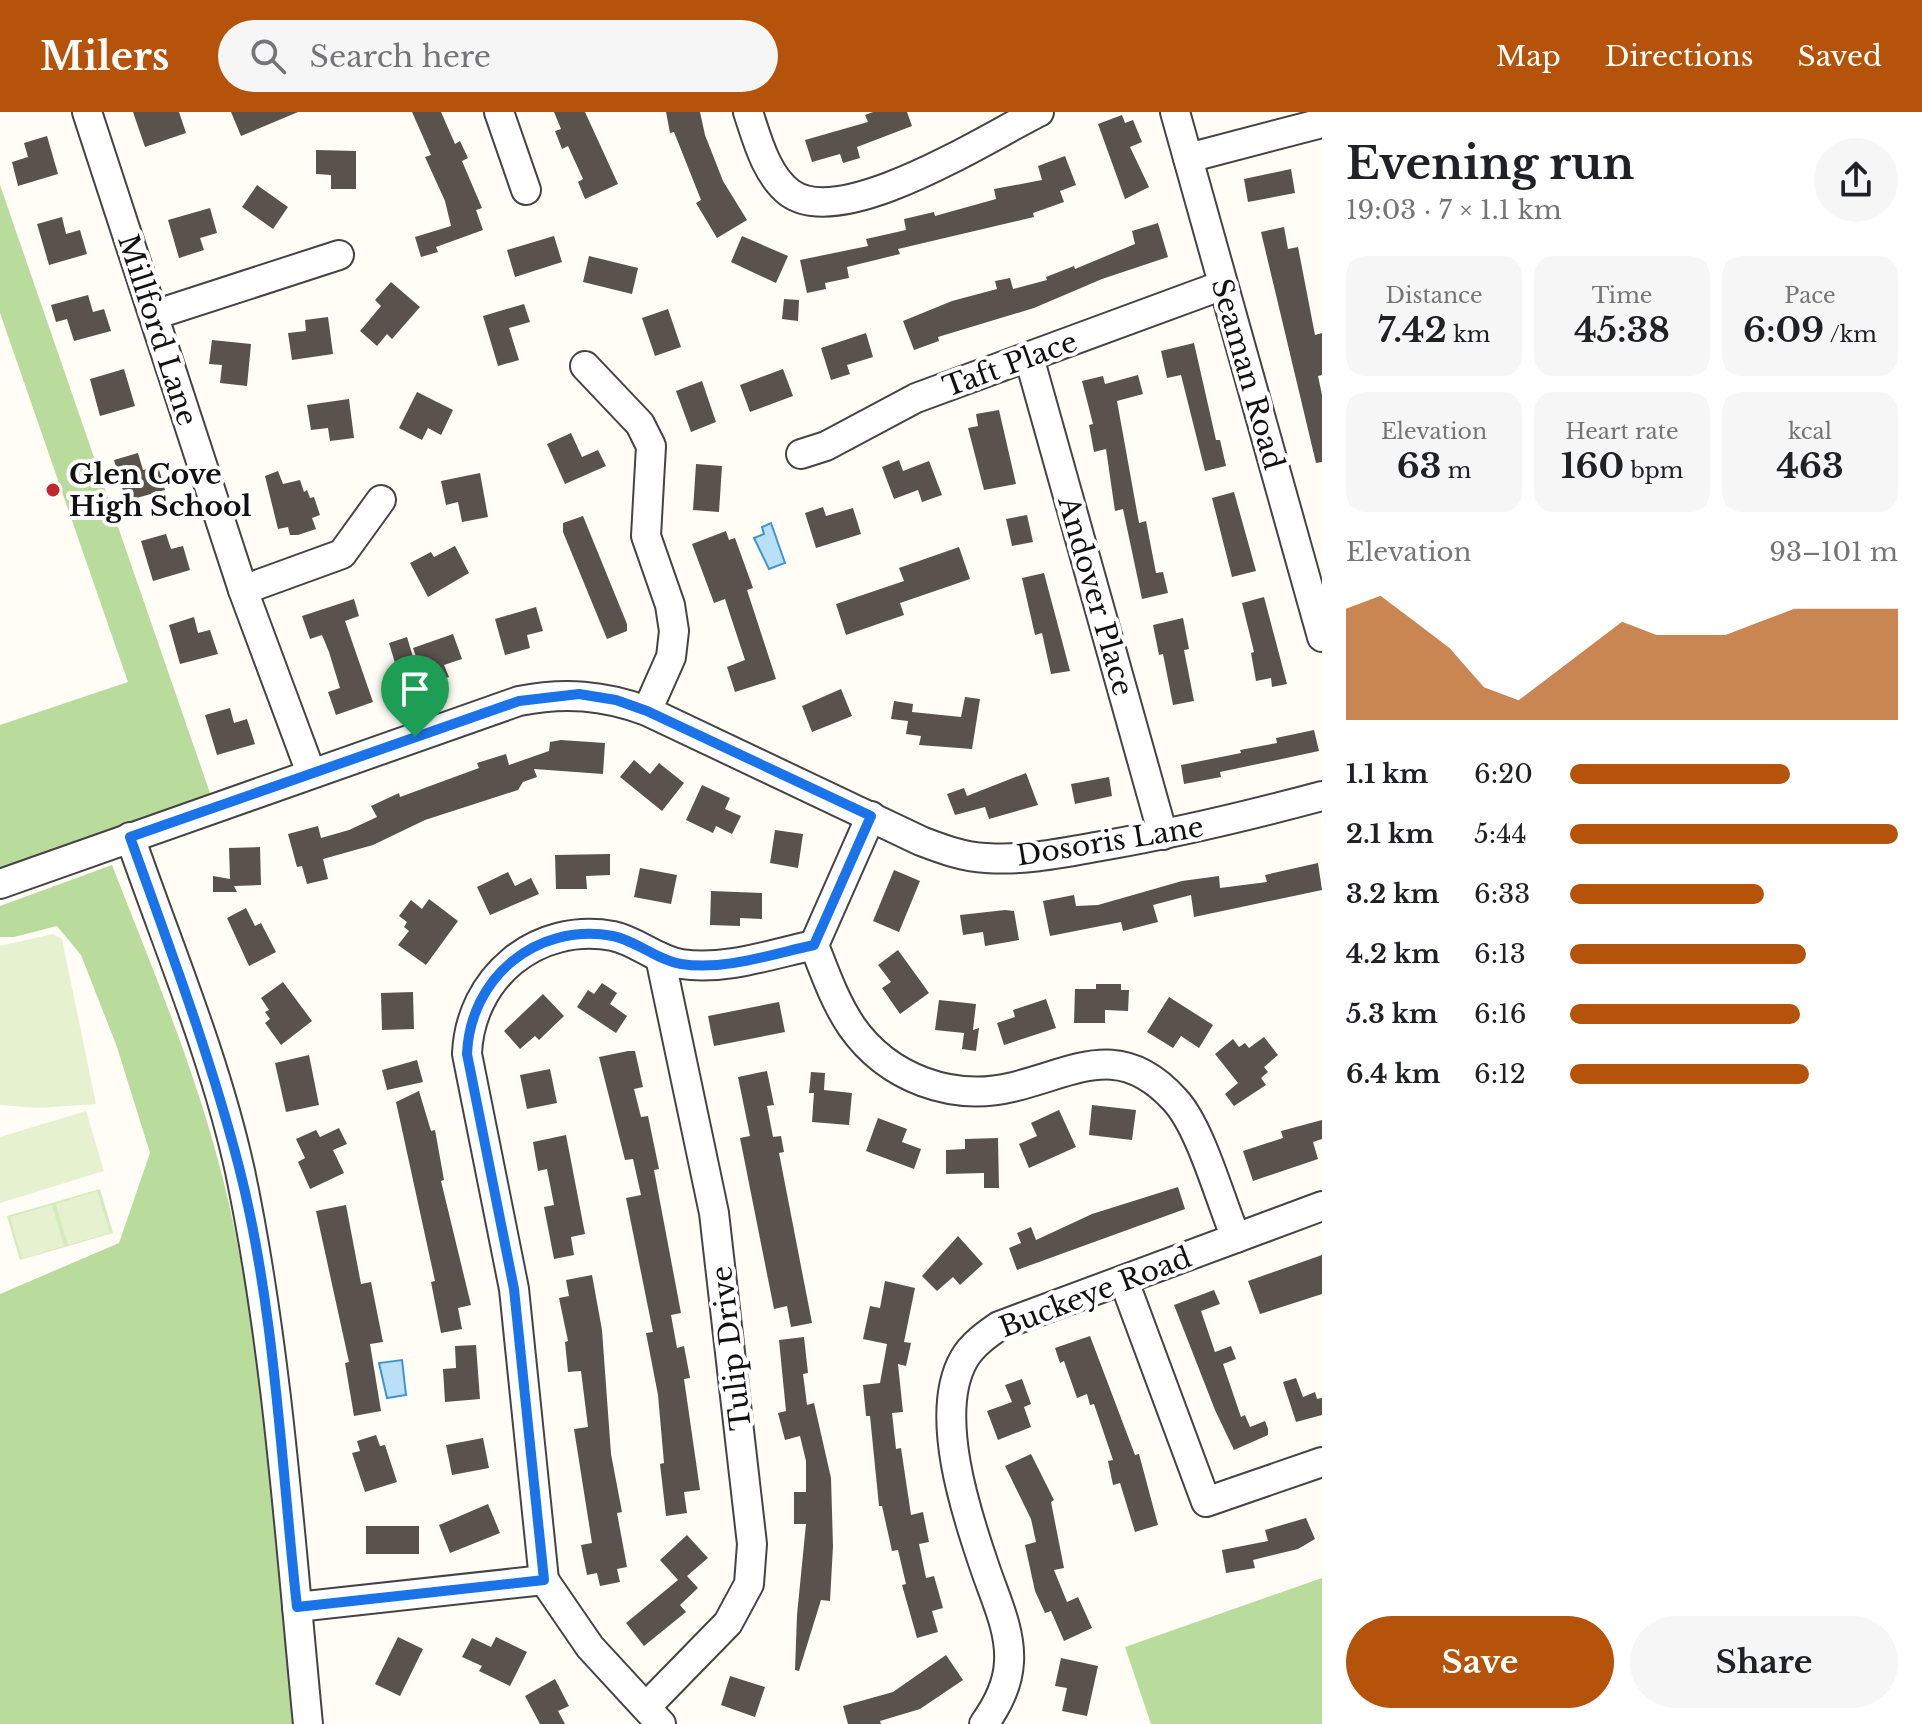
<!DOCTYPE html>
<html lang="en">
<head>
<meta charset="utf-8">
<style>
	:root { --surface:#fff; --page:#f6f6f6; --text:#202124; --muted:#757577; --accent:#b45309 }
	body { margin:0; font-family:"Libre Baskerville",serif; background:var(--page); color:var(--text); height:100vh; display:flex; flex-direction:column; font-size:30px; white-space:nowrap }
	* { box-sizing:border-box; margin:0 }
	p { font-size:26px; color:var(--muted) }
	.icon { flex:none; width:44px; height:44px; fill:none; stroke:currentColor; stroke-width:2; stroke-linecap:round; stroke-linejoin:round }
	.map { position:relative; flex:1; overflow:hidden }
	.drawer { display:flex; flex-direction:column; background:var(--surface); width:600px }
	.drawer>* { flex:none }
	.pin { position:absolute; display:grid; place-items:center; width:68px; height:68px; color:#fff; margin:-82px -34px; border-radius:50% 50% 50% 0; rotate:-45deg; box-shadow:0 0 8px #0007 }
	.pin .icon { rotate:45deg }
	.round { display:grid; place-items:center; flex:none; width:84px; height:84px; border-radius:42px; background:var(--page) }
	.overview { display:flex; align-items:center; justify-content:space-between; height:136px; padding:0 24px }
	h1 { font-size:44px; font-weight:700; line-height:60px }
	.stats { display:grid; grid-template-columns:repeat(3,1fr); gap:12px; height:136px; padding:8px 24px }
	.stats div { display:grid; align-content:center; border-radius:20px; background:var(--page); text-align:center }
	.stats b { font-size:34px; font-weight:700 }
	.stats small { font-size:22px; font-weight:400 }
	.stats p { font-size:22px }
	.chart { height:224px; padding:16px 24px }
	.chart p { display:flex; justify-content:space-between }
	.chart svg { width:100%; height:144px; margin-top:8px; fill:var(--accent); opacity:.7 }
	.action { display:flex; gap:16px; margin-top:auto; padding:16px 24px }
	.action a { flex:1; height:92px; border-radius:48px; background:var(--accent); color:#fff; font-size:32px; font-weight:700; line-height:92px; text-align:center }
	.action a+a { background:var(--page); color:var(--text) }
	ul { padding:0 24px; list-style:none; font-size:26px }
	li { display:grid; grid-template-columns:128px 96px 1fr; align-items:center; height:60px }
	li i { height:20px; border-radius:10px; background:var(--accent) }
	header { display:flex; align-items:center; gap:48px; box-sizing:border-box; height:112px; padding:0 40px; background:var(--accent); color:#fff }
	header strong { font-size:38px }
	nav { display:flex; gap:44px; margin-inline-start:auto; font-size:28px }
	.search { width:560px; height:72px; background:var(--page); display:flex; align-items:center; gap:20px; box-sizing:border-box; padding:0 28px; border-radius:44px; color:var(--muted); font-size:30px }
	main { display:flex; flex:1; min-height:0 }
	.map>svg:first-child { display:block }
	.green { fill:#d5ebbd }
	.forest { fill:#b9dc9c }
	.pitch { fill:#e6f2cf }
	.water { fill:#b9e0f7; stroke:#3f96cf; stroke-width:2 }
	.building { fill:#5a524d }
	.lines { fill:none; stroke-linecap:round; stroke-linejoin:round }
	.minor-casing { stroke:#444; stroke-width:32 }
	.minor { stroke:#fff; stroke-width:28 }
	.route-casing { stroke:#fff; stroke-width:16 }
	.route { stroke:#1a73e8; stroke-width:10 }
	.poi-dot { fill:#c4262e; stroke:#fff; stroke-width:3 }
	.labels { text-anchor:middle; stroke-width:8; stroke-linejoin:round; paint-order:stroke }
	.street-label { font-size:28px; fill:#111; stroke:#fff }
	.poi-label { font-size:28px; font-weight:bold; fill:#111; stroke:#fff; text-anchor:start }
</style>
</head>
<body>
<header>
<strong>Milers</strong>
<div class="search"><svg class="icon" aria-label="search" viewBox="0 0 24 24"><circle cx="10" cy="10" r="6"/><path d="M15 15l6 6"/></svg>Search here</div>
<nav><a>Map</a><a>Directions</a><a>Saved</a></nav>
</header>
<main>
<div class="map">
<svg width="1322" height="1612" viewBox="0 0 1322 1612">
	<rect width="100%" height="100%" fill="#fffdf5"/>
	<polygon class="green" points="100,1077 113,1121 20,1148 7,1104"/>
	<g class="forest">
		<polygon points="0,73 211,684 0,758 0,613 128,570 0,201"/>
		<path d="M112 753C152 856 196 959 223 1067 267 1244 276 1431 296 1612H0V1182L119 1131 150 1041 117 935 81 843 57 814 14 825H0V794Z"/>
		<polygon points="1322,1466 1322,1612 1151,1612 1125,1535"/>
	</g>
	<g class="pitch">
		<polygon points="53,822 62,827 96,992 37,996 0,993 0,834"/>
		<polygon points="86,999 104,1059 0,1091 0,1025"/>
		<polygon points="97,1079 110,1121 68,1133 56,1092"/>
		<polygon points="52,1093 64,1134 22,1147 10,1105"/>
	</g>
	<g class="water">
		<polygon points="771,411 785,451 769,457 754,426 764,422 762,415"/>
		<polygon points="402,1248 406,1283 387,1286 379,1251"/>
	</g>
	<g class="building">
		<polygon points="133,0 179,0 186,21 145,35"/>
		<polygon points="231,0 298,0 241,24"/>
		<polygon points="412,0 441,0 455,32 460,29 468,46 462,49 482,96 476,98 483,118 436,135 438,140 421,145 415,125 451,114 445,89 425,45 431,43"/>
		<polygon points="554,0 585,0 618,72 585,87 578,70 583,67 568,34 562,37 555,19 561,17"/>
		<polygon points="666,0 700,0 705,23 723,69 747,108 717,126 696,91 701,88 674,20 670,21"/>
		<polygon points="873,0 907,0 912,14 857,35 860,46 843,51 840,42 812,50 805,28 868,10 865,3"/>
		<polygon points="1122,3 1125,11 1133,8 1142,30 1130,35 1149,75 1125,87 1098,12"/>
		<polygon points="47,24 58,62 18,74 12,50 28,45 24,31"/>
		<polygon points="316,38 356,39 356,77 331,77 331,63 316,62"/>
		<polygon points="1065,44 1076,73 1060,79 1064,90 1033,101 1034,105 898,137 900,142 847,155 849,166 825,171 826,177 807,181 800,148 868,134 866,127 906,118 904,107 934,100 935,104 996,87 994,77 1042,68 1038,54"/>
		<polygon points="1291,57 1295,81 1248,90 1244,67"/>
		<polygon points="257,73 288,95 273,117 242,95"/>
		<polygon points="210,96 217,121 200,126 204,138 179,146 168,108"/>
		<polygon points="62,105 66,122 80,118 87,142 49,153 37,112"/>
		<polygon points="1158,111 1168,145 1102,167 1034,196 938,225 939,229 914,238 903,209 952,189 997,177 995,169 1010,166 1013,177 1047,168 1046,165 1074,154 1075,157 1135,132 1132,119"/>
		<polygon points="1284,115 1288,137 1298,135 1315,223 1322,221 1322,263 1318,264 1322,283 1322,350 1316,351 1261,120"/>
		<polygon points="554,124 562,150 515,165 507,138"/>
		<polygon points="742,124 788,144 776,171 731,150"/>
		<polygon points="589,144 638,156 632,182 583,170"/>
		<polygon points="391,170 420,195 392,227 387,222 377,234 360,219 381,194 375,188"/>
		<polygon points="88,183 93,200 104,197 111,219 74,229 67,207 56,210 51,193"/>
		<polygon points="784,187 799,188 798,209 782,207"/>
		<polygon points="524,192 530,210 509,216 519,248 498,254 483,204"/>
		<polygon points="668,197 681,235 655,244 642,206"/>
		<polygon points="328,205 333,242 292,248 288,221 306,219 305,208"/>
		<polygon points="866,221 873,245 847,253 850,262 831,268 821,236"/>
		<polygon points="212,228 251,232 247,274 220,271 222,253 209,252"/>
		<polygon points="1194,231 1216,328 1220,328 1226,354 1205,359 1181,263 1167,266 1161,239"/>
		<polygon points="124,257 135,294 100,304 90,267"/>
		<polygon points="783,257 793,284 750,300 740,273"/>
		<polygon points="1138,263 1143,282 1117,289 1139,411 1146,409 1156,461 1163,460 1168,481 1142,487 1123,397 1115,399 1106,337 1094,340 1089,313 1093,312 1082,269 1103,264 1105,272"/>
		<polygon points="702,269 716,310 691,320 676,279"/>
		<polygon points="417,280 453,298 441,323 428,316 422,328 399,316"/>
		<polygon points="349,287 354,326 330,329 328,316 311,318 307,293"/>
		<polygon points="999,298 1016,372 984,378 968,316 978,314 976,302"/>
		<polygon points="571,321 582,345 598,338 606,354 565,372 547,332"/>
		<polygon points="138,341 143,358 158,354 165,378 126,389 114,348"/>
		<polygon points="899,348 903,359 929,349 942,383 922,390 918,378 894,387 882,355"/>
		<polygon points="696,352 722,354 719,400 693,398"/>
		<polygon points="278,359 283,372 300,368 304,380 307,378 310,386 314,385 320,403 312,406 316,417 298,423 290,423 288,415 278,417 265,364"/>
		<polygon points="480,361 488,405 462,410 458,390 446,393 441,369"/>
		<polygon points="1234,380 1256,459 1232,465 1212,386"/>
		<polygon points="823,395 826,404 853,396 861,422 816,436 805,401"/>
		<polygon points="1027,403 1033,430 1012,434 1006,407"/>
		<polygon points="583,404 627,512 627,519 607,527 563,420 563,411"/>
		<polygon points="726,419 729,428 735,426 753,476 747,478 776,567 735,580 727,555 745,548 725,487 714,491 692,432"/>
		<polygon points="166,422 171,437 183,434 190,458 153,469 141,429"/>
		<polygon points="455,434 469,461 428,485 410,451 431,440 434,445"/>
		<polygon points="959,435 970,467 900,491 904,503 846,523 836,492 904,469 899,456"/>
		<polygon points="1044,461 1070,559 1051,562 1042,521 1035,523 1022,466"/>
		<polygon points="1264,485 1287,572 1272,575 1271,566 1256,569 1251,541 1254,540 1242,491"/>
		<polygon points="354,487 359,504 345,509 373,590 336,603 328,580 340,576 329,540 322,523 310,527 302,504"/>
		<polygon points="536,495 543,519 527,523 530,536 505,543 495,507"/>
		<polygon points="194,505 198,521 210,518 218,542 180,552 169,513"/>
		<polygon points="1183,506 1189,537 1184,538 1194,589 1173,593 1163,542 1159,543 1153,513"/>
		<polygon points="453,522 462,547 444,553 449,565 426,573 413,536"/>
		<polygon points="407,525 413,545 395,551 389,531"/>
		<polygon points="841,577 852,604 812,620 802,594"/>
		<polygon points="965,585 980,587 972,637 919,633 921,624 906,622 908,609 891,607 894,589 913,592 912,600 961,605"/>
		<polygon points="230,596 234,611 247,607 255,632 217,643 205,603"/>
		<polygon points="1314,618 1319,639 1220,660 1221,665 1184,672 1181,653 1241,641 1240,638 1277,631 1276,626"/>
		<polygon points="561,628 605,631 603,662 534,657 537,665 523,670 518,678 425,708 373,733 323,747 328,767 307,772 302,754 297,755 288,722 318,714 321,726 349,718 377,705 371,694 399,681 400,685 479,656 477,651 506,642 509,653 549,639 550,630"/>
		<polygon points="634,648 650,662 659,651 684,671 662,699 620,665"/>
		<polygon points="1026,661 1038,693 989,707 985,695 955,703 947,682 964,676 967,684"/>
		<polygon points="1109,665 1112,684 1075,692 1071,672"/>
		<polygon points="702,673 730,686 725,697 741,704 732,722 716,714 713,721 686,708"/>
		<polygon points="775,718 803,722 798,756 770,751"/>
		<polygon points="260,735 261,773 234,774 237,780 213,780 213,764 230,767 229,736"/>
		<polygon points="610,742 610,763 586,764 587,777 556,777 555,743"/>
		<polygon points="1318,751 1322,778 1194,805 1191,783 1153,793 1158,810 1123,819 1121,810 1050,824 1043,789 1074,783 1076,794 1098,793 1182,769 1219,764 1220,776 1267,770 1265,763"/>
		<polygon points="640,756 677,763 671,792 634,785"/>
		<polygon points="894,758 920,769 899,820 873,809"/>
		<polygon points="508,760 515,774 531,766 539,782 490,803 477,775"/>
		<polygon points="711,779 762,781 762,807 740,806 740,814 710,813"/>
		<polygon points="429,787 458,809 426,853 398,833 409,819 404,815 407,810 399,804 411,788 422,797"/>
		<polygon points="246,796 255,814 261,811 276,840 249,854 227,806"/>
		<polygon points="1005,798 1014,799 1019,828 985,834 983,820 963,823 960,803"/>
		<polygon points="898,838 929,881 900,902 882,876 891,870 878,853"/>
		<polygon points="283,870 312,909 281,933 265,911 270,907 265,900 269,898 261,886"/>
		<polygon points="602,871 617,881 610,892 627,904 616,921 577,895 588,878 594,882"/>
		<polygon points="1096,872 1121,872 1121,878 1129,878 1128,899 1105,898 1105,911 1074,911 1075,877 1096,877"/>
		<polygon points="413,880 414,917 382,918 381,881"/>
		<polygon points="543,882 564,904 539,928 535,924 520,937 504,919"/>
		<polygon points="1169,885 1213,913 1199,936 1181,924 1173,936 1147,920"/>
		<polygon points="1046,887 1056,916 1004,933 997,911 1015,905 1013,898"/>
		<polygon points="939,888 976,892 973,918 979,916 976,939 962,937 964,921 935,918"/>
		<polygon points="779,890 785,920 714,934 708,904"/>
		<polygon points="1264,925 1278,943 1264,955 1268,960 1261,966 1266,973 1234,994 1225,982 1238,971 1215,942 1233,927 1239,935 1245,931 1249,936"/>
		<polygon points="628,939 635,939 643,975 634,977 641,1005 648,1004 659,1057 654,1058 681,1201 671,1203 677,1236 684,1234 690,1266 684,1267 700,1378 684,1380 687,1401 666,1404 660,1352 664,1351 658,1283 646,1221 653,1220 626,1086 641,1083 633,1047 625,1048 599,945"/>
		<polygon points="309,943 319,993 286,1000 275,951"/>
		<polygon points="417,948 423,970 387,978 382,958"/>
		<polygon points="550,957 557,991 527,997 520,963"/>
		<polygon points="767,959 774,993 767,994 773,1025 781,1024 784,1040 779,1041 812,1211 791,1215 787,1194 774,1197 740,1026 750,1024 738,965"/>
		<polygon points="811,960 825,961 824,978 852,981 849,1013 812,1010 814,981 809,981"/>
		<polygon points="419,979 431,1019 435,1018 444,1068 441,1069 471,1193 458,1196 462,1217 441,1221 431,1170 435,1169 396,990"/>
		<polygon points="1092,993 1136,998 1132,1028 1089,1023"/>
		<polygon points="1059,998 1076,1035 1029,1056 1019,1032 1037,1024 1031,1011"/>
		<polygon points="878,1006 907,1017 902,1030 921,1037 914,1057 866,1039"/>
		<polygon points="1322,1008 1322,1027 1313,1030 1318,1047 1253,1069 1243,1039 1283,1026 1281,1019"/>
		<polygon points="339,1016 347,1032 333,1038 344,1061 310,1077 298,1050 305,1046 296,1027 316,1018 320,1025"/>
		<polygon points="566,1023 585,1122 571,1125 574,1143 554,1147 544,1095 554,1093 547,1057 538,1059 533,1030"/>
		<polygon points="998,1026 999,1076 984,1076 984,1061 946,1062 946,1038 965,1037 965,1027"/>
		<polygon points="1178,1075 1185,1097 1017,1158 1009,1136 1021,1131 1017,1121 1031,1115 1036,1128 1092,1102"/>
		<polygon points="346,1093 361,1172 371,1170 383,1230 370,1232 381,1299 354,1304 345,1251 349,1250 316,1099"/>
		<polygon points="958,1124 983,1152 960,1173 953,1165 937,1179 922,1164"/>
		<polygon points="1322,1143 1322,1182 1260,1202 1248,1169"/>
		<polygon points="592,1163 602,1218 611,1342 622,1400 617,1401 627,1455 617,1457 620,1470 600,1474 597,1461 587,1463 581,1433 592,1431 574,1317 588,1315 581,1259 568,1260 565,1230 568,1229 559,1186 569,1184 566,1168"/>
		<polygon points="885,1169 915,1176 904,1230 911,1231 906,1254 898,1252 903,1300 892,1301 896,1337 901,1336 911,1403 923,1400 929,1430 919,1432 926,1466 934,1464 943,1496 932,1499 938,1520 917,1526 902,1473 906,1472 898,1438 892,1439 882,1394 879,1394 870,1304 866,1304 863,1273 880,1271 887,1232 863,1227 870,1194 880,1196"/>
		<polygon points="1214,1178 1220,1192 1201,1199 1215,1240 1231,1234 1236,1247 1223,1252 1241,1305 1245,1303 1250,1315 1265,1309 1268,1317 1268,1323 1234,1338 1215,1298 1174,1193"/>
		<polygon points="1090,1224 1135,1343 1139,1342 1158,1413 1135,1420 1120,1371 1113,1373 1108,1349 1113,1348 1094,1292 1090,1293 1087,1282 1077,1286 1064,1249 1060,1251 1055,1236"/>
		<polygon points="804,1225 808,1261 803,1262 807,1293 814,1291 831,1366 833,1434 830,1489 821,1488 799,1559 795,1558 797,1503 806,1412 794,1412 794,1380 806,1380 806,1349 800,1324 785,1328 778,1301 786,1299 779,1228"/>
		<polygon points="476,1233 480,1287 445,1290 443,1257 456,1256 455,1234"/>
		<polygon points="1296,1266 1303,1285 1315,1280 1317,1287 1322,1286 1322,1303 1296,1310 1283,1270"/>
		<polygon points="1022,1267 1031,1292 1024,1295 1031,1315 998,1328 987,1299 1012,1290 1005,1273"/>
		<polygon points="376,1323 380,1334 385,1333 397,1370 365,1380 352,1341 360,1339 357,1329"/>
		<polygon points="483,1326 489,1356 452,1363 446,1333"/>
		<polygon points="1031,1342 1054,1388 1051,1390 1064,1456 1054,1458 1067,1490 1078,1485 1092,1516 1064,1529 1051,1499 1045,1501 1035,1479 1025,1433 1036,1430 1031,1407 1005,1354"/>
		<polygon points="488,1392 500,1421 450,1441 439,1413"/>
		<polygon points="1306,1406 1315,1427 1298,1437 1253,1448 1255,1456 1226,1461 1222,1438 1268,1429 1265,1418"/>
		<rect x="366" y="1414" width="53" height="28"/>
		<polygon points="687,1423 708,1446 687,1464 698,1476 680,1493 686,1500 644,1534 626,1511 678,1468 660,1448"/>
		<polygon points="398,1525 423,1537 400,1584 375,1572"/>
		<polygon points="496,1525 527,1540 510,1574 479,1559 482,1554 462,1545 472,1526 491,1535"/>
		<polygon points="946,1543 963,1568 920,1597 880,1609 881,1612 848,1612 843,1594 893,1580"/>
		<polygon points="1061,1546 1098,1554 1087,1604 1062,1599 1067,1576 1055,1574"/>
		<polygon points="730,1564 765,1575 755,1605 721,1593"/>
		<polygon points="555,1567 569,1594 558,1599 565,1612 540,1612 525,1584"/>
	</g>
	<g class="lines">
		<defs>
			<g id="minor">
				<polyline points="87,0 243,478 311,661"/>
				<polyline points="499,0 526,78"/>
				<path d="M748 0C757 27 766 63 790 81 843 119 988 25 1039 0"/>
				<polyline points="1175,0 1322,525"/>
				<polyline points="1188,46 1322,11"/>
				<polyline points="154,203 339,143"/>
				<polyline points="1029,245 1163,723"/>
				<polyline points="585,254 640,312 651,334 646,424 670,493 674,519 671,545 647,599"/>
				<polyline points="801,342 826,334 916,286 1223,173"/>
				<polyline points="243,478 342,442 381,388"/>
				<path d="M871 704 814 833C825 861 835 890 852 915 888 966 952 990 1013 975 1075 960 1120 927 1175 988 1201 1016 1220 1088 1236 1126"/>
				<path d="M130 725C168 835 215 945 240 1059 278 1240 290 1428 308 1612"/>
				<path d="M0 772 519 589C565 580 603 583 647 599L921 729C942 737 963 745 986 746 1027 749 1067 740 1107 733 1180 720 1251 703 1322 684"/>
				<polyline points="1124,1169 1206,1390 1322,1350"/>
				<path d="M544 1468 514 1177 467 942C470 866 536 810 613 824 637 829 656 848 681 852 724 859 772 842 814 833"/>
				<polyline points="297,1495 544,1468 590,1535 661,1612"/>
				<polyline points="647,1594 728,1511 749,1472 752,1432 714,1101 660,845"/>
				<path d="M984 1612C997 1594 1008 1573 1009 1550 1011 1518 995 1486 985 1456 966 1401 933 1301 964 1247 972 1233 986 1223 999 1214L1322 1094"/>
			</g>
		</defs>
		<use href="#minor" class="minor-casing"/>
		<use href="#minor" class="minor"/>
	</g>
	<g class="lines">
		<defs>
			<path id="route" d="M579 582 616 588 647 599 871 704 814 833C772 842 724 859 681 852 657 848 637 829 613 824 536 810 470 866 467 942L514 1177 544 1468 297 1495C281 1351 275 1196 239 1055 210 943 169 834 130 725L519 589Z"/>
		</defs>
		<use href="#route" class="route-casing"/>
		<use href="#route" class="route"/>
	</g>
	<circle class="poi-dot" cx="53" cy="378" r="8"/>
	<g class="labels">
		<g class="street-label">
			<text transform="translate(158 218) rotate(72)" y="10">Millford Lane</text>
			<text transform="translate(1010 252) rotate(-20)" y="10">Taft Place</text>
			<text transform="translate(1248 262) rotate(74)" y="10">Seaman Road</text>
			<text transform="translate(1096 484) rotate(74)" y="10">Andover Place</text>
			<text transform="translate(1110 729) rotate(-9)" y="10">Dosoris Lane</text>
			<text transform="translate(1095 1180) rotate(-21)" y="10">Buckeye Road</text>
			<text transform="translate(731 1236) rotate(-97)" y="10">Tulip Drive</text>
		</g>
		<g class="poi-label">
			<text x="69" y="372">Glen Cove<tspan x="69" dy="32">High School</tspan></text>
		</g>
	</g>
</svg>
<div class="pin" style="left:415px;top:625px;background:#1e9e55"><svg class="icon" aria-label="arrive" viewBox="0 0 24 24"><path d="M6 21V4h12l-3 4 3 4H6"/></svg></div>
</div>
<section class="drawer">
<div class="overview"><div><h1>Evening run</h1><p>19:03 · 7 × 1.1 km</p></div><a class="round"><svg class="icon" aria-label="share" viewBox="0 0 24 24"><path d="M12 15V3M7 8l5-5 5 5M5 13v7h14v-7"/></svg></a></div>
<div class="stats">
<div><p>Distance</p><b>7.42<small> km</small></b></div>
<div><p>Time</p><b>45:38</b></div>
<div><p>Pace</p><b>6:09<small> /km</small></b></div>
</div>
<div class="stats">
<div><p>Elevation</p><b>63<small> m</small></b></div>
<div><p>Heart rate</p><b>160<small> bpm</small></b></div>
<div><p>kcal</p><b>463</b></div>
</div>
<div class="chart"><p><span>Elevation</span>93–101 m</p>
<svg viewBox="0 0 160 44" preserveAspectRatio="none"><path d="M0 44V10L10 6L20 14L30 22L40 34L50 38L60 30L70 22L80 14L90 18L100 18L110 18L120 14L130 10L140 10L150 10L160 10V44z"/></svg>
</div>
<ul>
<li><b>1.1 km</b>6:20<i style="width:67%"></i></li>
<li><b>2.1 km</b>5:44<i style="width:100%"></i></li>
<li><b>3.2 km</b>6:33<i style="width:59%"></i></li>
<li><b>4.2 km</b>6:13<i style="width:72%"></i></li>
<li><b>5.3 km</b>6:16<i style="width:70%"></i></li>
<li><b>6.4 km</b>6:12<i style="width:73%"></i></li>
</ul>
<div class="action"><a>Save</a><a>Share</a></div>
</section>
</main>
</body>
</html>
